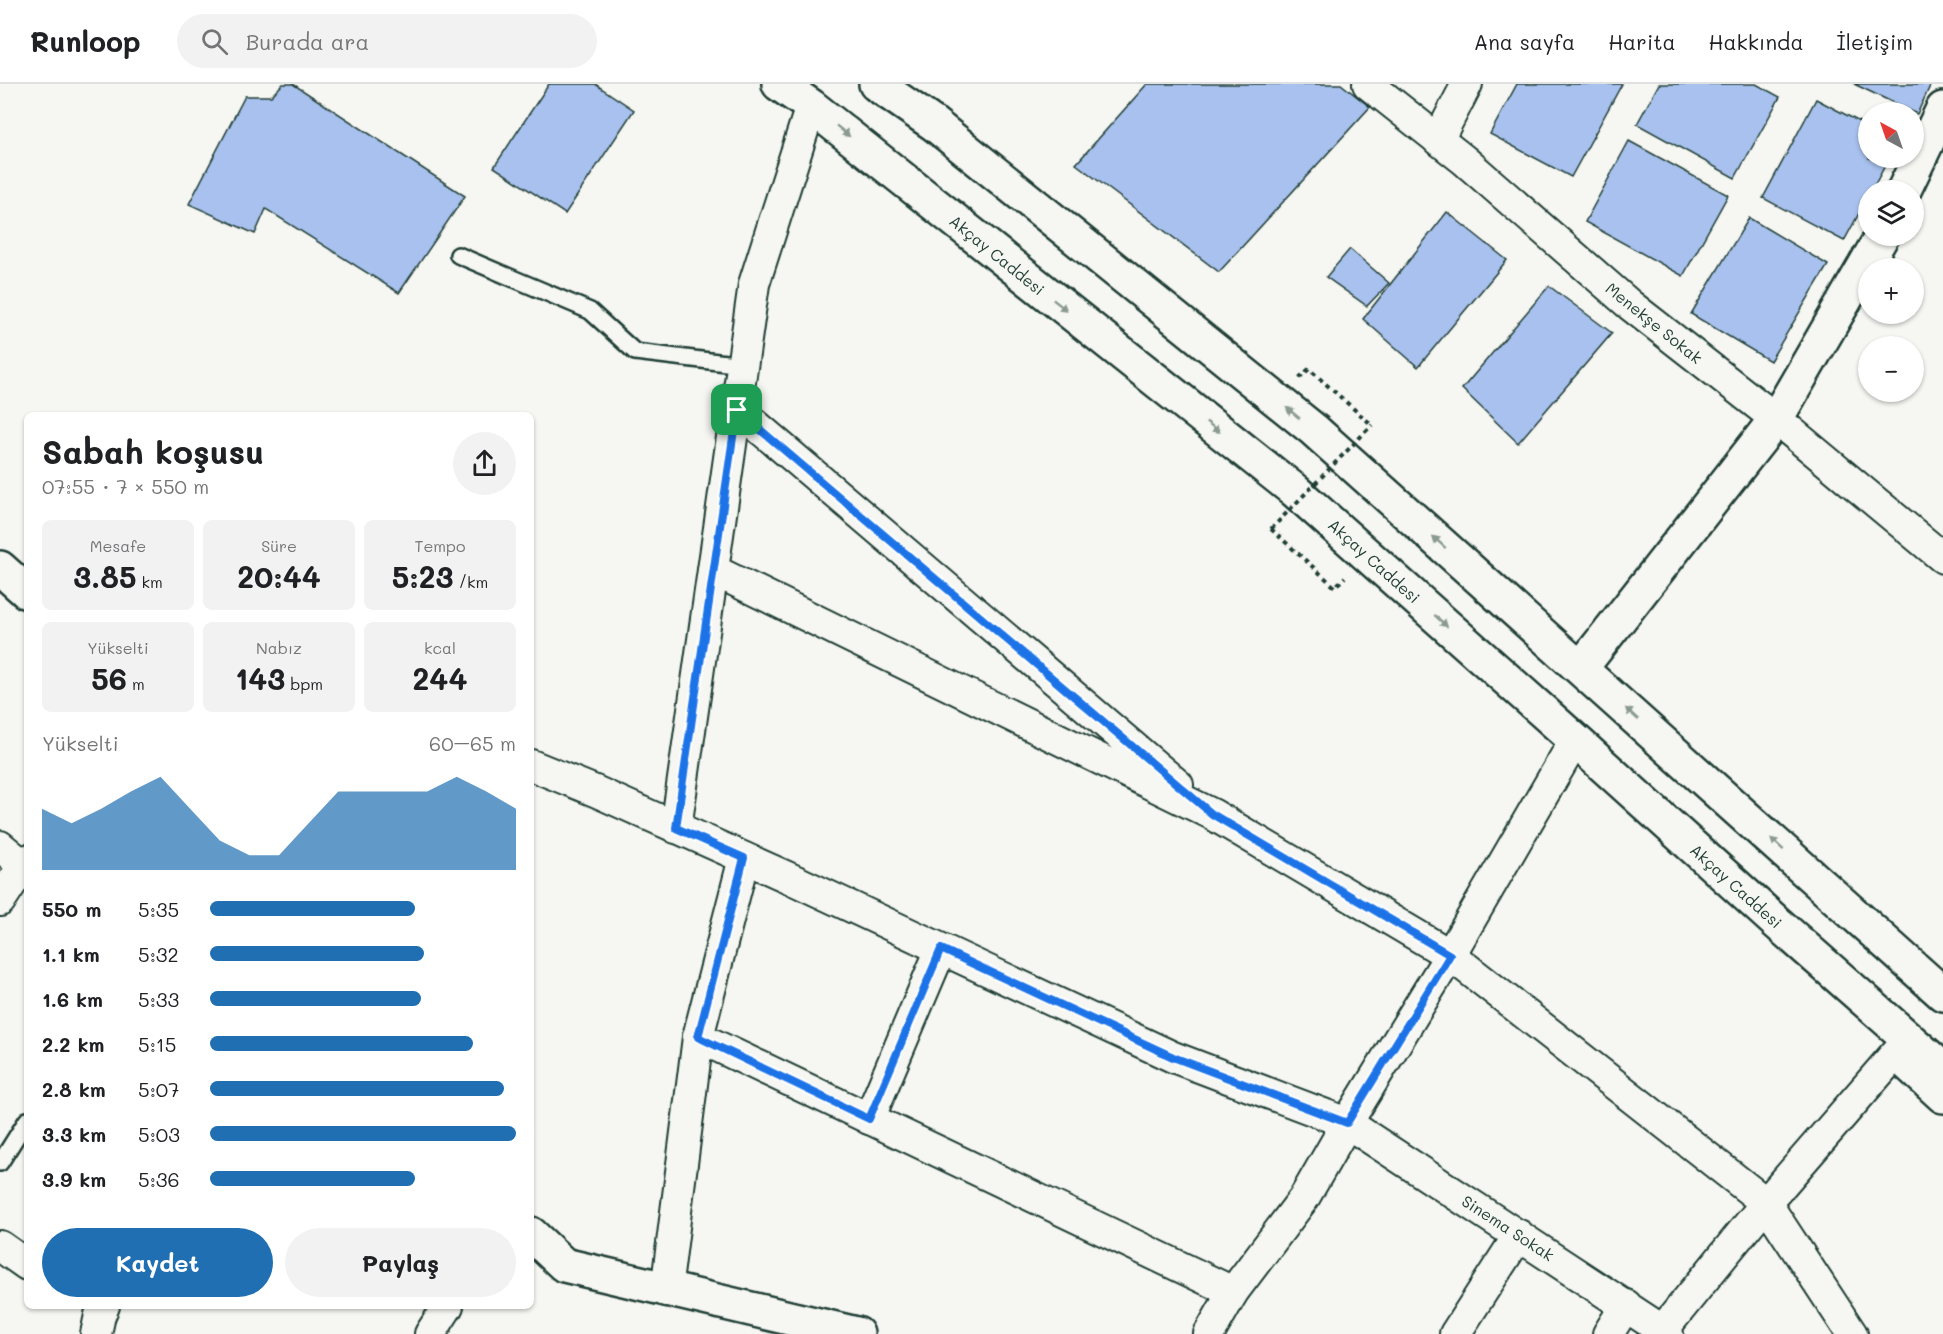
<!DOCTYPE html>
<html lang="tr">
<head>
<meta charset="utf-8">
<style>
	:root { --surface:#fff; --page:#f2f2f2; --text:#202124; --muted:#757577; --line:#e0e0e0; --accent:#1f6fb2 }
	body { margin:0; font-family:Mali,sans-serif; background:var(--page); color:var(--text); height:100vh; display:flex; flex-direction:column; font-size:22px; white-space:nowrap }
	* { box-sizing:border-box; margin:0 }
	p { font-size:20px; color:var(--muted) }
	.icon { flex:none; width:33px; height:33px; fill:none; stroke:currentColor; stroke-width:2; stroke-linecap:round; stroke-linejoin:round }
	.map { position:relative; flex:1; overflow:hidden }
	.side { position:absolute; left:24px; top:328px; width:510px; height:897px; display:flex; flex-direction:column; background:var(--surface); border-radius:9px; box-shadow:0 2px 4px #0004 }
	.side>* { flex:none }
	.needle { width:39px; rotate:320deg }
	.tools { position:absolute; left:1858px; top:18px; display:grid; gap:12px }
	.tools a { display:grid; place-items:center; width:66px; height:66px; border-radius:50%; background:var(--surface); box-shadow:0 2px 4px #0004; font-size:30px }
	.pin { position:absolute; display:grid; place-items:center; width:51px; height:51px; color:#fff; margin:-26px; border-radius:12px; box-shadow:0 3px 9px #0006 }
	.round { display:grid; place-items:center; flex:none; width:63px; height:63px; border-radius:32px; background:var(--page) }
	.headline { display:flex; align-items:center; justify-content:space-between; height:102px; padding:0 18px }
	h1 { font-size:33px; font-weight:800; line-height:45px }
	.stats { display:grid; grid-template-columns:repeat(3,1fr); gap:9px; height:102px; padding:6px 18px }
	.stats div { display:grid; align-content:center; border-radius:9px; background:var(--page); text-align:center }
	.stats b { font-size:30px; font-weight:800 }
	.stats small { font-size:16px; font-weight:400 }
	.stats p { font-size:16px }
	.chart { height:168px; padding:12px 18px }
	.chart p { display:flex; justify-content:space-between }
	.chart svg { width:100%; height:108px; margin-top:6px; fill:var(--accent); opacity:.7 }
	.button { display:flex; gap:12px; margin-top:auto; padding:12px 18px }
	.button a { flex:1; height:69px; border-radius:36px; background:var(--accent); color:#fff; font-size:24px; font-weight:800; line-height:69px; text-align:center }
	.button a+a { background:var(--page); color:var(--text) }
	ul { padding:0 18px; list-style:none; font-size:20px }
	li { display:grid; grid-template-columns:96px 72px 1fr; align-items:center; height:45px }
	li i { height:15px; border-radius:8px; background:var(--accent) }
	header { display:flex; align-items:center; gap:36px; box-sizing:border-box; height:84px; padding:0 30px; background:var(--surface); border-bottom:2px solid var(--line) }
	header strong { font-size:28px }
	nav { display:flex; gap:33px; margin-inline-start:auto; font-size:21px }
	.search { width:420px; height:54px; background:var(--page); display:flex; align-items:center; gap:15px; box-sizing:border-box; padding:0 21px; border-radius:33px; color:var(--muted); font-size:22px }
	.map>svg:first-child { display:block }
	.building { fill:#a8c1ee; stroke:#1f3d34; stroke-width:1.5 }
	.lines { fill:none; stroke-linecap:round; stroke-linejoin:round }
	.service-casing { stroke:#1f3d34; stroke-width:20 }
	.minor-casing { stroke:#1f3d34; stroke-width:34 }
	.tertiary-casing { stroke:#1f3d34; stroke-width:38 }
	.trunk-casing { stroke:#1f3d34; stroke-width:38 }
	.path { stroke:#1f3d34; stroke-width:4; stroke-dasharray:4.5 4.5; stroke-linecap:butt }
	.service { stroke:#f6f6f2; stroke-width:15 }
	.minor { stroke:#f6f6f2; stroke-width:30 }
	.tertiary { stroke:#f6f6f2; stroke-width:33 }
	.trunk { stroke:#f6f6f2; stroke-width:33 }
	.path-bridge { stroke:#1f3d34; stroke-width:4; stroke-dasharray:4.5 4.5; stroke-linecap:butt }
	.oneway { fill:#8a9a93 }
	.route-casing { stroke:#fff; stroke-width:12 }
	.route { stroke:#1a73e8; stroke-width:8 }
	.labels { text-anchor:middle; stroke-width:5; stroke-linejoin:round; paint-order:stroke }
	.street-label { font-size:16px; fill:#1f3d34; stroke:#f6f6f2 }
</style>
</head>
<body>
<header>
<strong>Runloop</strong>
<div class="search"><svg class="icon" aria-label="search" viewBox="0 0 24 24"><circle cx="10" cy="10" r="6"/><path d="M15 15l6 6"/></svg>Burada ara</div>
<nav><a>Ana sayfa</a><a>Harita</a><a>Hakkında</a><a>İletişim</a></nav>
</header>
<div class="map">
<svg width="1943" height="1250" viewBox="0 0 1943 1250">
	<rect width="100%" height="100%" fill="#f6f6f2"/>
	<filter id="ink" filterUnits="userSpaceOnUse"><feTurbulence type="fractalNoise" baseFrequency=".0167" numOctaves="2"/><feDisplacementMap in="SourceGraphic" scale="12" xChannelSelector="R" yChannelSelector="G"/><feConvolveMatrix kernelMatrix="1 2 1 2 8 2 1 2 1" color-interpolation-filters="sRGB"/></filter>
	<g filter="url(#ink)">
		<g class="building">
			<polygon points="283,0 293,0 465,112 399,209 266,125 255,150 189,120 245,12 271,12"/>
			<polygon points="549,0 595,0 634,26 565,130 494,83"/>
			<polygon points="1147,0 1341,0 1370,23 1219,188 1076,80"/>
			<polygon points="1517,0 1622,0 1571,93 1490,50"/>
			<polygon points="1659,0 1756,0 1780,13 1735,94 1637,40"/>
			<polygon points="1854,0 1931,0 1917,30"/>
			<polygon points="1816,15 1869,43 1869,74 1889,74 1872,106 1869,106 1869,111 1844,157 1763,114"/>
			<polygon points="1629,57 1728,111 1683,192 1585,138"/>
			<polygon points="1447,128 1507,176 1418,283 1363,235"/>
			<polygon points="1749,134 1828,181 1770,277 1691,230"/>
			<polygon points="1350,165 1389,199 1367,222 1326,193"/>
			<polygon points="1549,202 1612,249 1518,359 1462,305"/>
		</g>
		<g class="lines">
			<defs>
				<g id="service">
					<polyline points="458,171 590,227 635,268 743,281"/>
					<polyline points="0,1079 27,1036"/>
				</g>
				<g id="minor">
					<polyline points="1368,0 1464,76 1630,221 1776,335 1943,474"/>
					<polyline points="1438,56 1467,0"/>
					<polyline points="737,325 1178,701"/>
					<polyline points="713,486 1212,730 1450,871 1766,1119 1896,969"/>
					<polyline points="531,681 595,707 796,797 1173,973 1347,1039 1668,1250"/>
					<polyline points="676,744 754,200 811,22"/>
					<polyline points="0,762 24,782"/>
					<polyline points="0,817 27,776"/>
					<polyline points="698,953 744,774"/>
					<polyline points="869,1035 941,865"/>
					<polyline points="0,1162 27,1181"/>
					<polyline points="666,1207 698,953 1233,1208"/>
					<polyline points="1662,1247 1766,1119 1852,1250"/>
					<polyline points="96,1250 100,1231 104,1222"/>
					<polyline points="430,1250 448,1222"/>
					<polyline points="1209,1250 1233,1208 1304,1114 1347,1039 1450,871 1575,656"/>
					<polyline points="1455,1250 1519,1151"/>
					<polyline points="1608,1250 1626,1221"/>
				</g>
				<g id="tertiary">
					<polyline points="1904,106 1943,25"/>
					<polyline points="0,484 27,508"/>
					<polyline points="1581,584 1776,335 1882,152"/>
					<polyline points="531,1150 564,1181 857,1250"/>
				</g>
				<g id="trunk">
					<polyline points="779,0 811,22 1294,406 1575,656 1776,838 1943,985"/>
					<polyline points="876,0 934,40 1314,346 1943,910"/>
					<polyline points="1906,978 1943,1012"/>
				</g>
			</defs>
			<use href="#service" class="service-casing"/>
			<use href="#minor" class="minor-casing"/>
			<use href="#tertiary" class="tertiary-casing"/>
			<use href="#trunk" class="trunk-casing"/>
			<g class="path">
				<polyline points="1299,294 1309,285 1372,341"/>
				<polyline points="1271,445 1335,503 1345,493"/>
			</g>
			<use href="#service" class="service"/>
			<use href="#minor" class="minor"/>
			<use href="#tertiary" class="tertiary"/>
			<use href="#trunk" class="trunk"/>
			<polyline class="path-bridge" points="1271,445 1372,341"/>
		</g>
		<defs><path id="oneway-solid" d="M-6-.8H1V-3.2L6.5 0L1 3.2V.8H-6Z" transform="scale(1.5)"/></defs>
		<g class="oneway">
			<use href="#oneway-solid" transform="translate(843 47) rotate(39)"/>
			<use href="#oneway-solid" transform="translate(1060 221) rotate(38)"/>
			<use href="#oneway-solid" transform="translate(1293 329) rotate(-141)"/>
			<use href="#oneway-solid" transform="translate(1213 343) rotate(38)"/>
			<use href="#oneway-solid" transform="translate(1439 458) rotate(-138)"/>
			<use href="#oneway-solid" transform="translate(1441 537) rotate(42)"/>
			<use href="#oneway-solid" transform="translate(1632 630) rotate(-138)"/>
			<use href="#oneway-solid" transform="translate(1777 760) rotate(-138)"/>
		</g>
	</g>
	<g class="lines" filter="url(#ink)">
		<defs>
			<polygon id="route" points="737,326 1212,730 1450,871 1347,1039 1173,973 941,865 869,1035 698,953 744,774 676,744"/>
		</defs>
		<use href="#route" class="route-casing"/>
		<use href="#route" class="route"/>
	</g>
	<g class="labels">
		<g class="street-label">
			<text transform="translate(997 171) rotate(39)" y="6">Akçay Caddesi</text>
			<text transform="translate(1654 239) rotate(39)" y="6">Menekşe Sokak</text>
			<text transform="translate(1374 477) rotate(42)" y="6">Akçay Caddesi</text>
			<text transform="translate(1736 802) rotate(42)" y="6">Akçay Caddesi</text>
			<text transform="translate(1508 1144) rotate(33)" y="6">Sinema Sokak</text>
		</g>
	</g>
</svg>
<div class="tools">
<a><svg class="needle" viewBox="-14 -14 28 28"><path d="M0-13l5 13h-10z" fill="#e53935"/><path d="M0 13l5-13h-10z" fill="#757577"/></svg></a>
<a><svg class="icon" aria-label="layers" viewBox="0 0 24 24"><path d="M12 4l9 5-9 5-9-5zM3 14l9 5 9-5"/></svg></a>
<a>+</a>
<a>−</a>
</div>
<div class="pin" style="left:737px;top:326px;background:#1e9e55"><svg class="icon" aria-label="arrive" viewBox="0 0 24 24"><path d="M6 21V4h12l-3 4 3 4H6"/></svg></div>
<section class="side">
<div class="headline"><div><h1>Sabah koşusu</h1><p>07:55 · 7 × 550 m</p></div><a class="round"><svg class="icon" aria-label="share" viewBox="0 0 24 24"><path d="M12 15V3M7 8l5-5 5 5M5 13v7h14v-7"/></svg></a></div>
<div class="stats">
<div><p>Mesafe</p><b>3.85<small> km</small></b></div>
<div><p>Süre</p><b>20:44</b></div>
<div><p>Tempo</p><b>5:23<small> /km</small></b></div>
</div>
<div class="stats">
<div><p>Yükselti</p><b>56<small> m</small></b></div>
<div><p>Nabız</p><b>143<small> bpm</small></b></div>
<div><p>kcal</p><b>244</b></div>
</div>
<div class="chart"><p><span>Yükselti</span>60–65 m</p>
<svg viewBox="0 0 160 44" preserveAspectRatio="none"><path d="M0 44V19L10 25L20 19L30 12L40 6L50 19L60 32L70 38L80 38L90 25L100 12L110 12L120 12L130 12L140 6L150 12L160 19V44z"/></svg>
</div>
<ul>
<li><b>550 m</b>5:35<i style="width:67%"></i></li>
<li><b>1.1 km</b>5:32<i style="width:70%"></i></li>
<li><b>1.6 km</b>5:33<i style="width:69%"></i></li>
<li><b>2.2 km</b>5:15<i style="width:86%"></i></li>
<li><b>2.8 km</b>5:07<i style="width:96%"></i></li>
<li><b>3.3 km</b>5:03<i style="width:100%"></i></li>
<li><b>3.9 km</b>5:36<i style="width:67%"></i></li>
</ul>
<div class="button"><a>Kaydet</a><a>Paylaş</a></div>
</section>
</div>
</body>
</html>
